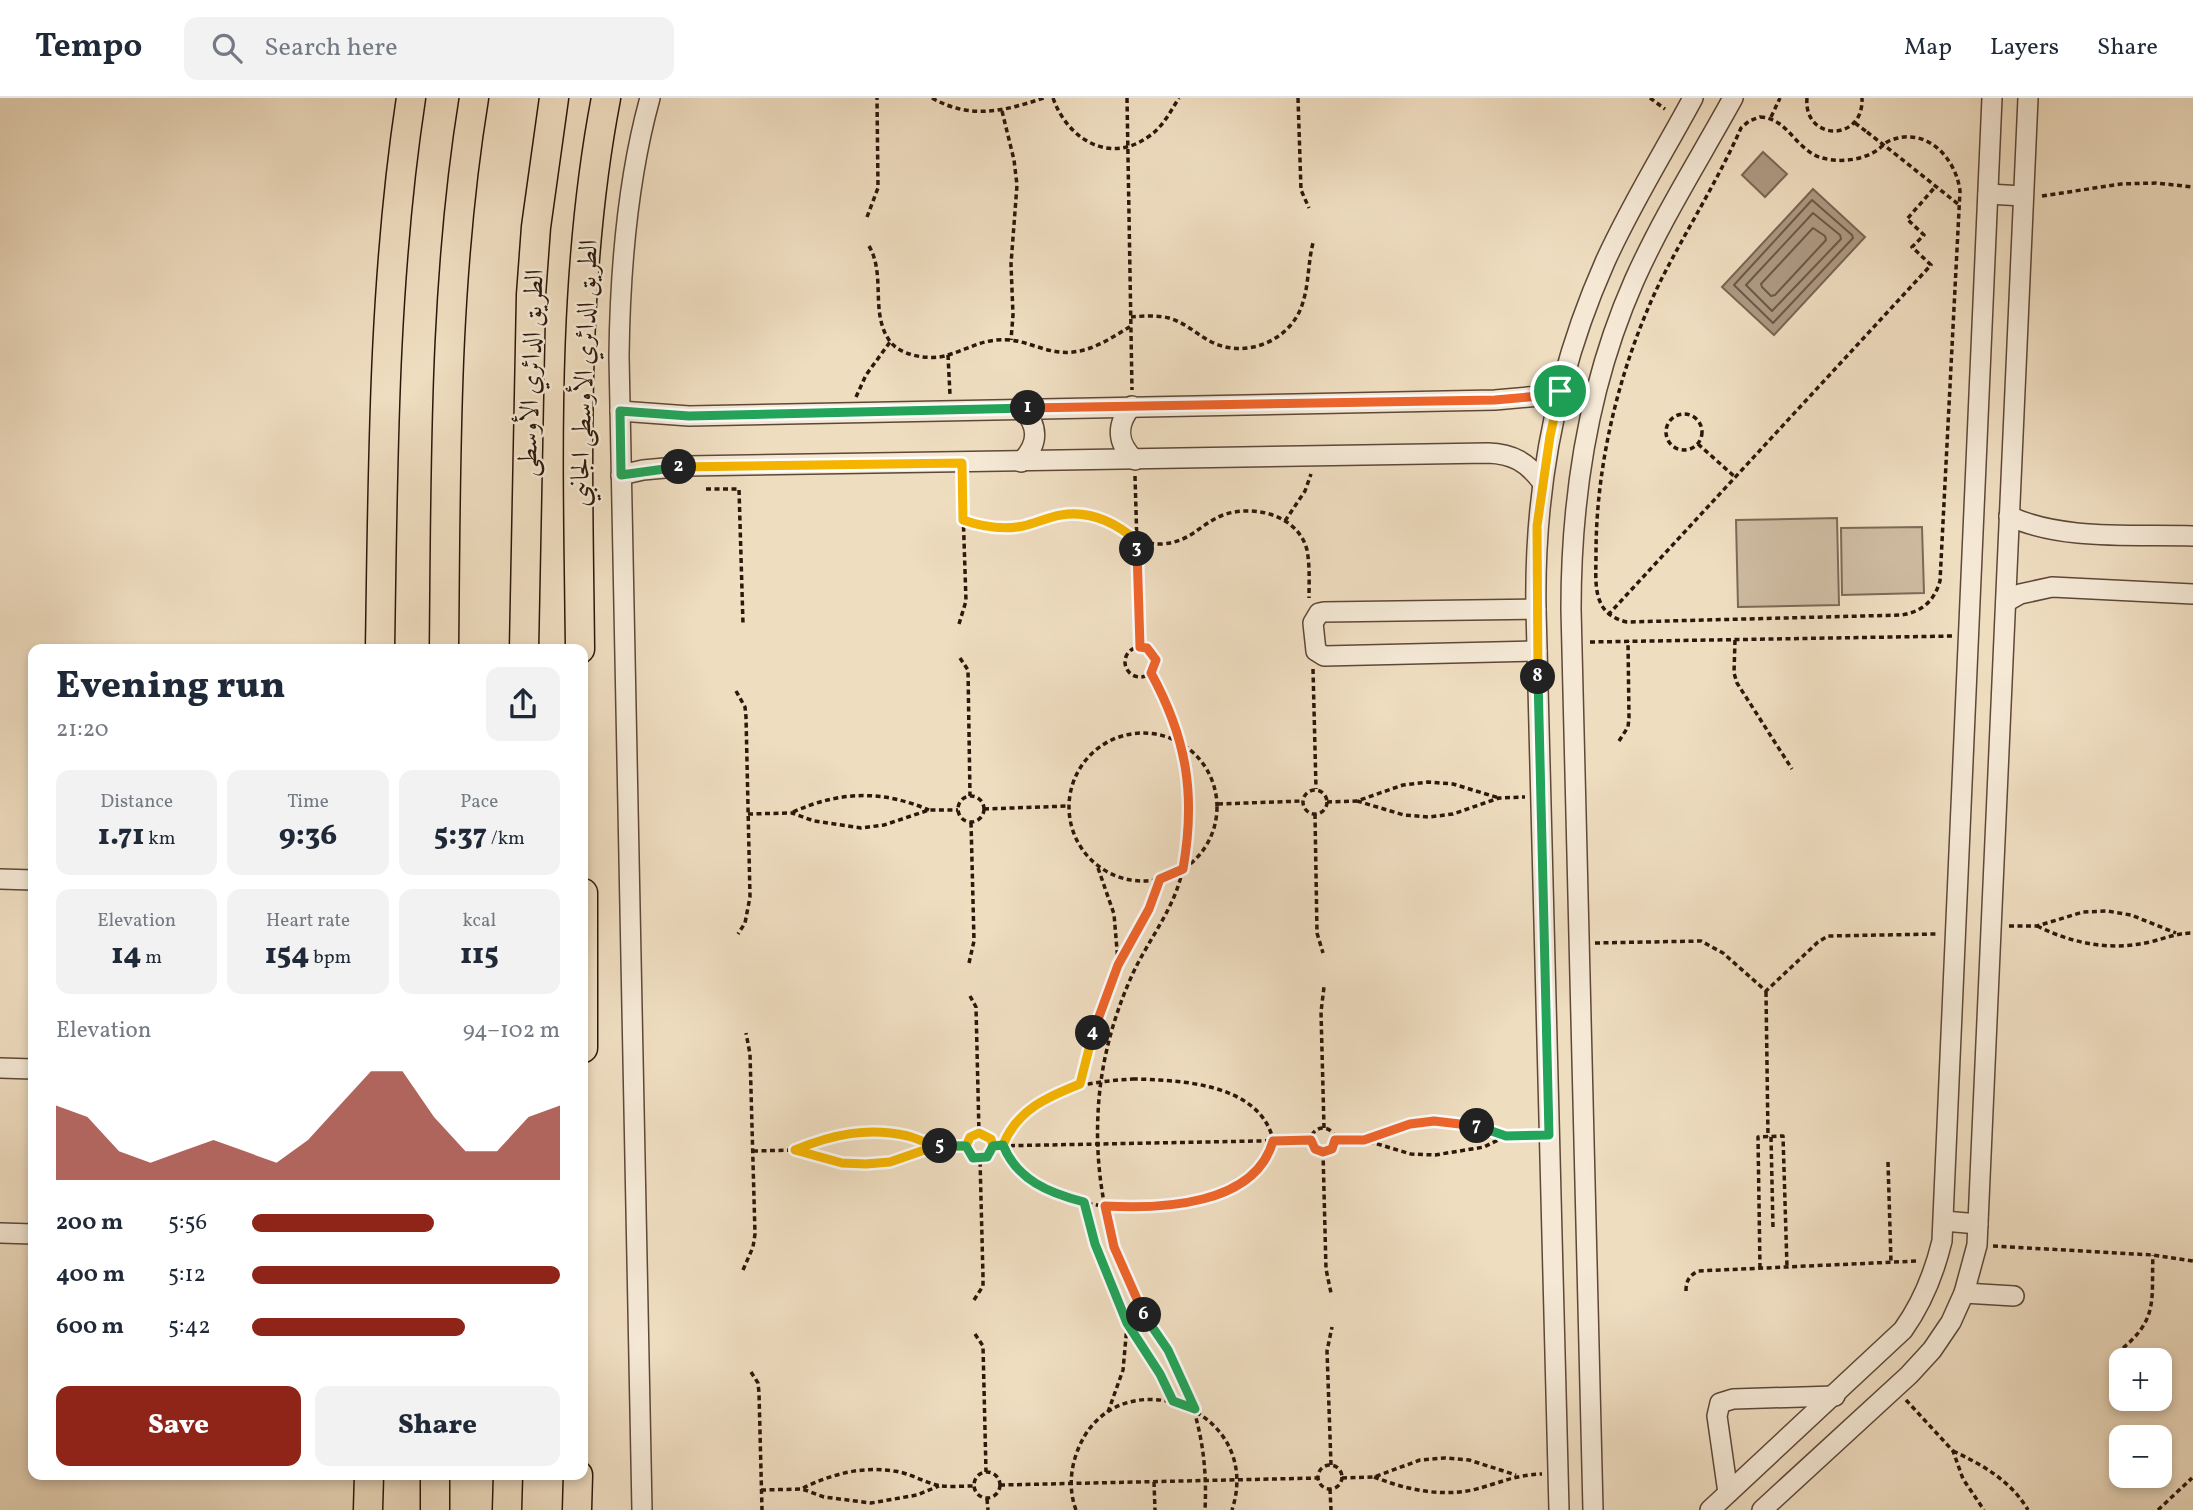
<!DOCTYPE html>
<html lang="en">
<head>
<meta charset="utf-8">
<style>
	:root { --surface:#fff; --page:#f2f2f3; --text:#1f2937; --muted:#747a83; --line:#e0e1e3; --accent:#8f2418 }
	body { margin:0; font-family:Vollkorn,Amiri,serif; background:var(--page); color:var(--text); height:100vh; display:flex; flex-direction:column; font-size:26px; white-space:nowrap }
	* { box-sizing:border-box; margin:0 }
	p { font-size:23px; color:var(--muted) }
	.icon { flex:none; width:38px; height:38px; fill:none; stroke:currentColor; stroke-width:2; stroke-linecap:round; stroke-linejoin:round }
	.map { position:relative; flex:1; overflow:hidden }
	.sheet { position:absolute; left:28px; top:546px; width:560px; height:836px; display:flex; flex-direction:column; background:var(--surface); border-radius:14px; box-shadow:0 4px 10px #0003 }
	.sheet>* { flex:none }
	.tools { position:absolute; left:2109px; top:1250px; display:grid; gap:14px }
	.tools a { display:grid; place-items:center; width:63px; height:63px; border-radius:14px; background:var(--surface); box-shadow:0 4px 10px #0003; font-size:35px }
	.pin { position:absolute; display:grid; place-items:center; width:60px; height:60px; color:#fff; margin:-30px; border:4px solid #fff; border-radius:50%; box-shadow:0 2px 7px #0007 }
	.km { position:absolute; width:35px; height:35px; margin:-18px; border-radius:50%; background:#222; color:#fff; font-size:19px; line-height:35px; text-align:center }
	.round { display:grid; place-items:center; flex:none; width:74px; height:74px; border-radius:14px; background:var(--page) }
	.overview { display:flex; align-items:center; justify-content:space-between; height:119px; padding:0 28px }
	h1 { font-size:38px; font-weight:800; line-height:52px }
	.stats { display:grid; grid-template-columns:repeat(3,1fr); gap:10px; height:119px; padding:7px 28px }
	.stats div { display:grid; align-content:center; border-radius:14px; background:var(--page); text-align:center }
	.stats b { font-size:30px; font-weight:800 }
	.stats small { font-size:19px; font-weight:400 }
	.stats p { font-size:19px }
	.chart { height:196px; padding:14px 28px }
	.chart p { display:flex; justify-content:space-between }
	.chart svg { width:100%; height:126px; margin-top:7px; fill:var(--accent); opacity:.7 }
	.action { display:flex; gap:14px; margin-top:auto; padding:14px 28px }
	.action a { flex:1; height:80px; border-radius:14px; background:var(--accent); color:#fff; font-size:28px; font-weight:800; line-height:80px; text-align:center }
	.action a+a { background:var(--page); color:var(--text) }
	ul { padding:0 28px; list-style:none; font-size:23px }
	li { display:grid; grid-template-columns:112px 84px 1fr; align-items:center; height:52px }
	li i { height:18px; border-radius:9px; background:var(--accent) }
	header { display:flex; align-items:center; gap:42px; box-sizing:border-box; height:98px; padding:0 35px; background:var(--surface); border-bottom:2px solid var(--line) }
	header strong { font-size:33px }
	nav { display:flex; gap:38px; margin-inline-start:auto; font-size:24px }
	.search { width:490px; height:63px; background:var(--page); display:flex; align-items:center; gap:18px; box-sizing:border-box; padding:0 24px; border-radius:14px; color:var(--muted); font-size:26px }
	.map>svg:first-child { display:block }
	.green { fill:#cebba1; stroke:#7e6856; stroke-width:2 }
	.water { fill:#ad9982; stroke:#7a6552; stroke-width:2 }
	.lines { fill:none; stroke-linecap:round; stroke-linejoin:round }
	.shore { stroke:#6d5846; stroke-width:2 }
	.minor-casing { stroke:#5e4838; stroke-width:22 }
	.highway-casing { stroke:#2d160a; stroke-width:31 }
	.path { stroke:#2d160a; stroke-width:3.5; stroke-dasharray:5 3.5; stroke-linecap:butt }
	.minor { stroke:#f5e9d6; stroke-width:19 }
	.highway { stroke:#efddc0; stroke-width:28 }
	.path-bridge { stroke:#2d160a; stroke-width:3.5; stroke-dasharray:5 3.5; stroke-linecap:butt }
	.split-1-casing { stroke:#fff; stroke-width:14 }
	.split-2-casing { stroke:#fff; stroke-width:14 }
	.split-3-casing { stroke:#fff; stroke-width:14 }
	.split-4-casing { stroke:#fff; stroke-width:14 }
	.split-5-casing { stroke:#fff; stroke-width:14 }
	.split-6-casing { stroke:#fff; stroke-width:14 }
	.split-7-casing { stroke:#fff; stroke-width:14 }
	.split-8-casing { stroke:#fff; stroke-width:14 }
	.split-9-casing { stroke:#fff; stroke-width:14 }
	.split-1 { stroke:#f0652b; stroke-width:9 }
	.split-2 { stroke:#22a559; stroke-width:9 }
	.split-3 { stroke:#f5b400; stroke-width:9 }
	.split-4 { stroke:#f0652b; stroke-width:9 }
	.split-5 { stroke:#f5b400; stroke-width:9 }
	.split-6 { stroke:#22a559; stroke-width:9 }
	.split-7 { stroke:#f0652b; stroke-width:9 }
	.split-8 { stroke:#22a559; stroke-width:9 }
	.split-9 { stroke:#f5b400; stroke-width:9 }
	.labels { text-anchor:middle; stroke-width:5; stroke-linejoin:round; paint-order:stroke }
	.street-label { font-size:26px; fill:#2d160a; stroke:#f5e9d6 }
</style>
</head>
<body>
<header>
<strong>Tempo</strong>
<div class="search"><svg class="icon" aria-label="search" viewBox="0 0 24 24"><circle cx="10" cy="10" r="6"/><path d="M15 15l6 6"/></svg>Search here</div>
<nav><a>Map</a><a>Layers</a><a>Share</a></nav>
</header>
<div class="map">
<svg width="2193" height="1412" viewBox="0 0 2193 1412">
	<rect width="100%" height="100%" fill="#efddc0"/>
	<filter id="stains"><feTurbulence type="fractalNoise" baseFrequency=".00286" numOctaves="4"/><feColorMatrix values="0 0 0 0 .2 0 0 0 0 .09 0 0 0 0 .02 0 0 0 .5 -.17"/></filter>
	<radialGradient id="worn" r=".72"><stop offset=".6" stop-color="#630" stop-opacity="0"/><stop offset="1" stop-color="#630" stop-opacity=".3"/></radialGradient>
	<g class="green">
		<polygon points="1837,420 1839,507 1738,509 1736,422"/>
		<polygon points="1922,429 1924,495 1842,497 1841,430"/>
	</g>
	<g class="water">
		<polygon points="1763,54 1787,76 1765,99 1742,77"/>
		<polygon points="1813,91 1865,139 1774,237 1722,189"/>
	</g>
	<g class="lines">
		<g class="shore">
			<polygon points="1812,102 1852,137 1853,140 1773,225 1734,187"/>
			<polygon points="1813,115 1840,137 1841,141 1772,213 1746,187"/>
			<polygon points="1813,130 1825,138 1826,142 1775,197 1771,198 1762,189 1761,186"/>
		</g>
		<defs>
			<g id="minor">
				<polyline points="1988,96 2023,98"/>
				<path d="M1132 308C1116 326 1116 345 1135 362"/>
				<polyline points="620,313 689,318 1495,302 1539,298 1560,293"/>
				<path d="M1021 364C1039 346 1039 328 1022 310"/>
				<path d="M621 377 643 372 687 368 1488 355C1513 356 1527 364 1542 384"/>
				<path d="M2009 418C2062 443 2135 436 2193 438"/>
				<polyline points="2006,504 2020,496 2052,489 2193,496"/>
				<polyline points="1536,511 1324,514 1319,515 1313,525 1316,553 1324,558 1537,553"/>
				<polyline points="0,781 33,782"/>
				<polyline points="0,970 33,971"/>
				<polyline points="1944,1123 1978,1126"/>
				<polyline points="0,1135 33,1136"/>
				<polyline points="1964,1195 2014,1198"/>
				<polyline points="1728,1395 1717,1318 1720,1305 1733,1301 1835,1298"/>
				<path d="M642 1412 619 258C620 172 627 83 650 0"/>
				<path d="M1559 1412 1536 511C1534 391 1556 274 1605 164 1630 108 1664 54 1693 0"/>
				<path d="M1593 1412 1571 511C1571 398 1588 287 1634 183 1662 120 1700 60 1733 0"/>
				<path d="M1710 1412 1903 1232C1923 1204 1934 1176 1942 1143L1992 0"/>
				<polyline points="1762,1412 1909,1277 1932,1252 1951,1224 1964,1195 1977,1147 2028,0"/>
			</g>
			<g id="highway">
				<path d="M380 551C383 367 383 183 411 0"/>
				<path d="M444 551C446 366 444 183 474 0"/>
				<polyline points="524,551 531,197 536,129 554,0"/>
				<path d="M580 551C578 367 571 182 606 0"/>
				<polyline points="583,795 583,950"/>
				<polyline points="368,1412 369,1377"/>
				<polyline points="435,1412 435,1377"/>
				<polyline points="507,1412 508,1377"/>
				<polyline points="577,1412 578,1377"/>
			</g>
		</defs>
		<use href="#minor" class="minor-casing"/>
		<use href="#highway" class="highway-casing"/>
		<g class="path">
			<path d="M932 0C971 22 1004 13 1044 0"/>
			<path d="M1053 0C1067 40 1108 67 1148 39 1163 29 1170 14 1179 0"/>
			<polyline points="1127,0 1132,292"/>
			<polyline points="1298,0 1301,92 1309,110"/>
			<polyline points="1650,0 1665,11"/>
			<path d="M1807 0C1803 43 1864 45 1862 0"/>
			<polyline points="1002,13 1014,62 1017,87 1011,166 1013,217 1011,242"/>
			<path d="M1760 19C1787 20 1794 49 1819 59 1837 65 1860 63 1876 53 1881 50 1884 45 1889 43 1926 27 1956 60 1960 93L1940 483C1934 503 1923 513 1902 517L1627 524C1591 516 1596 485 1596 455 1596 363 1621 264 1661 182 1687 131 1718 82 1741 30L1749 23Z"/>
			<polyline points="1771,19 1780,0"/>
			<polyline points="1855,25 1867,34"/>
			<polyline points="1894,55 1958,106"/>
			<polyline points="2042,98 2121,86 2156,85 2193,89"/>
			<polyline points="867,119 878,90 877,0"/>
			<path d="M869 148C886 177 870 214 889 242 899 258 931 263 948 257 971 250 984 240 1010 242 1031 244 1050 257 1073 254 1094 252 1113 239 1131 228"/>
			<path d="M1131 219C1143 218 1157 217 1169 220 1187 225 1199 239 1216 246 1251 260 1293 240 1303 204 1309 185 1308 164 1313 145"/>
			<polyline points="948,257 950,297"/>
			<polyline points="856,299 866,277 890,244"/>
			<circle cx="1684" cy="334" r="18"/>
			<polyline points="1698,346 1735,379"/>
			<polyline points="1135,378 1140,549"/>
			<polyline points="706,391 739,391 743,526"/>
			<path d="M963 422C983 428 1001 432 1021 429 1042 425 1061 413 1084 416 1116 421 1132 448 1162 446 1191 444 1200 426 1223 417 1254 406 1298 417 1307 452 1310 468 1309 484 1309 500"/>
			<polyline points="1285,423 1305,393 1311,376"/>
			<polyline points="1608,517 1931,167 1912,149 1924,137 1907,121 1936,88"/>
			<polyline points="959,526 966,503 962,381"/>
			<polyline points="1735,542 1734,575 1737,585 1792,671"/>
			<polyline points="1590,544 1953,538"/>
			<circle cx="1140" cy="564" r="15"/>
			<polyline points="960,560 968,572 970,698"/>
			<polyline points="1313,571 1316,691"/>
			<path d="M1151 575C1188 642 1203 720 1176 794 1165 822 1147 846 1134 873 1113 918 1100 967 1098 1016 1095 1074 1106 1133 1129 1187 1139 1211 1156 1232 1169 1255 1197 1304 1208 1355 1205 1412"/>
			<polyline points="736,593 745,609 746,619 750,799 745,825 738,836"/>
			<circle cx="1143" cy="709" r="74"/>
			<polyline points="1619,643 1628,629 1629,620 1628,543"/>
			<circle cx="1315" cy="704" r="12"/>
			<circle cx="971" cy="711" r="13"/>
			<polyline points="1357,703 1404,717 1429,719 1453,716 1499,700 1525,699"/>
			<polyline points="1327,704 1357,703 1403,687 1428,684 1453,686 1499,700"/>
			<polyline points="1218,706 1303,703"/>
			<polyline points="984,711 1068,708"/>
			<path d="M793 714C840 693 882 692 929 712"/>
			<polyline points="748,716 792,715 814,723 861,730 884,727 929,712 958,712"/>
			<polyline points="1315,716 1317,835 1323,855"/>
			<polyline points="1098,770 1114,816 1118,864"/>
			<polyline points="2009,828 2037,828 2083,814 2107,813 2131,817 2176,835"/>
			<path d="M2037 828C2074 846 2110 853 2150 844 2166 840 2177 835 2193 835"/>
			<polyline points="1595,845 1701,843 1723,855 1766,893 1818,844 1828,838 1937,836"/>
			<polyline points="969,865 974,843 971,724"/>
			<polyline points="1766,894 1768,1039"/>
			<polyline points="970,898 976,909 979,1035"/>
			<path d="M1133 981C1179 982 1256 985 1272 1038 1277 1055 1260 1073 1247 1082 1188 1124 1034 1124 1003 1047 1024 993 1082 984 1133 981Z"/>
			<polyline points="1080,986 1103,905 1118,867 1149,811 1161,781"/>
			<polyline points="1324,1030 1321,914 1324,889"/>
			<circle cx="1323" cy="1042" r="12"/>
			<circle cx="980" cy="1048" r="13"/>
			<polyline points="1771,1039 1773,1130"/>
			<polyline points="1335,1042 1364,1042 1411,1056 1435,1057 1484,1049 1506,1038"/>
			<polyline points="1364,1042 1386,1032 1434,1023 1459,1024 1506,1038 1533,1038"/>
			<polyline points="993,1048 1311,1042"/>
			<path d="M795 1052C843 1069 886 1069 934 1049"/>
			<polyline points="753,1053 795,1052 841,1036 865,1033 913,1039 936,1048 966,1048"/>
			<polyline points="1323,1054 1326,1171 1331,1195"/>
			<polyline points="1888,1064 1891,1164"/>
			<polyline points="1084,1104 1095,1146 1127,1225 1160,1276 1173,1302"/>
			<polyline points="1993,1148 2153,1157 2193,1163"/>
			<polyline points="1760,1170 1758,1039 1783,1038 1787,1169"/>
			<polyline points="743,1172 753,1149 755,1136 750,956 746,935"/>
			<path d="M1686 1193C1686 1183 1689 1178 1698 1173L1918 1163"/>
			<polyline points="974,1202 983,1188 983,1179 980,1061"/>
			<polyline points="975,1236 983,1248 986,1374"/>
			<path d="M2123 1250C2159 1220 2151 1200 2153 1157"/>
			<polyline points="751,1274 758,1285 759,1295 762,1412"/>
			<polyline points="1906,1302 1953,1353 1963,1381 1984,1412"/>
			<polyline points="1108,1314 1123,1272 1127,1228"/>
			<path d="M1953 1353C1983 1367 2011 1383 2028 1412"/>
			<polyline points="1331,1367 1327,1253 1332,1229"/>
			<circle cx="1330" cy="1379" r="12"/>
			<circle cx="987" cy="1387" r="13"/>
			<path d="M1374 1379C1405 1391 1438 1399 1472 1392 1498 1386 1513 1377 1542 1376"/>
			<polyline points="1342,1380 1374,1379 1420,1362 1445,1360 1469,1362 1516,1377"/>
			<polyline points="1154,1384 1155,1412"/>
			<polyline points="1000,1387 1318,1380"/>
			<path d="M803 1390C832 1376 862 1368 894 1373 910 1375 925 1385 941 1388 951 1389 963 1388 974 1388"/>
			<polyline points="1330,1391 1331,1412"/>
			<polyline points="761,1392 802,1391 824,1399 871,1405 917,1397 939,1388"/>
			<polyline points="987,1401 988,1412"/>
			<path d="M1076 1412C1069 1393 1070 1373 1077 1354 1113 1255 1266 1308 1232 1412"/>
			<polyline points="2158,1412 2192,1380"/>
		</g>
		<use href="#minor" class="minor"/>
		<use href="#highway" class="highway"/>
		<polyline class="path-bridge" points="1867,34 1894,55"/>
	</g>
	<g class="lines">
		<defs>
			<polyline id="split-1" points="1028,310 1495,302 1539,298 1560,293"/>
			<polyline id="split-2" points="679,369 621,377 620,313 689,318 1028,310"/>
			<path id="split-3" d="M679 369 962 365 963 422C983 429 1003 432 1023 428 1036 425 1048 419 1061 417 1090 412 1115 424 1137 443V451"/>
			<path id="split-4" d="M1093 935 1118 867 1149 811 1160 781 1183 771C1196 697 1187 641 1151 575L1156 562 1147 550 1140 549 1137 451"/>
			<path id="split-5" d="M940 1048C929 1047 919 1041 908 1038 868 1029 833 1036 795 1052L842 1065 866 1066 890 1064 936 1048H966L970 1039 979 1035 991 1041 993 1048 1003 1047C1017 1012 1047 999 1080 986L1093 935"/>
			<path id="split-6" d="M940 1048H966L973 1060 987 1059 993 1048 1003 1047C1017 1082 1049 1095 1084 1104L1095 1146 1127 1225 1160 1276 1173 1303 1195 1311 1168 1252 1144 1217"/>
			<path id="split-7" d="M1144 1217 1114 1149 1105 1108C1160 1111 1255 1108 1273 1043L1311 1042 1315 1051 1323 1054 1332 1051 1335 1042H1364L1410 1026 1434 1023 1477 1028"/>
			<polyline id="split-8" points="1477,1028 1506,1038 1549,1037 1538,579"/>
			<polyline id="split-9" points="1538,579 1537,428 1550,338 1560,293"/>
		</defs>
		<use href="#split-1" class="split-1-casing"/>
		<use href="#split-2" class="split-2-casing"/>
		<use href="#split-3" class="split-3-casing"/>
		<use href="#split-4" class="split-4-casing"/>
		<use href="#split-5" class="split-5-casing"/>
		<use href="#split-6" class="split-6-casing"/>
		<use href="#split-7" class="split-7-casing"/>
		<use href="#split-8" class="split-8-casing"/>
		<use href="#split-9" class="split-9-casing"/>
		<use href="#split-1" class="split-1"/>
		<use href="#split-2" class="split-2"/>
		<use href="#split-3" class="split-3"/>
		<use href="#split-4" class="split-4"/>
		<use href="#split-5" class="split-5"/>
		<use href="#split-6" class="split-6"/>
		<use href="#split-7" class="split-7"/>
		<use href="#split-8" class="split-8"/>
		<use href="#split-9" class="split-9"/>
	</g>
	<g class="labels">
		<g class="street-label">
			<text transform="translate(530 275) rotate(-88)" y="9">الطريق الدائري الأوسطى</text>
			<text transform="translate(583 275) rotate(-88)" y="9">الطريق الدائري الأوسطى الجانبي</text>
		</g>
	</g>
	<rect width="100%" height="100%" filter="url(#stains)"/>
	<rect width="100%" height="100%" fill="url(#worn)"/>
</svg>
<div class="tools">
<a>+</a>
<a>−</a>
</div>
<div class="pin" style="left:1560px;top:293px;background:#1e9e55"><svg class="icon" aria-label="arrive" viewBox="0 0 24 24"><path d="M6 21V4h12l-3 4 3 4H6"/></svg></div>
<b class="km" style="left:1028px;top:310px">1</b>
<b class="km" style="left:679px;top:369px">2</b>
<b class="km" style="left:1137px;top:451px">3</b>
<b class="km" style="left:1093px;top:935px">4</b>
<b class="km" style="left:940px;top:1048px">5</b>
<b class="km" style="left:1144px;top:1217px">6</b>
<b class="km" style="left:1477px;top:1028px">7</b>
<b class="km" style="left:1538px;top:579px">8</b>
<section class="sheet">
<div class="overview"><div><h1>Evening run</h1><p>21:20</p></div><a class="round"><svg class="icon" aria-label="share" viewBox="0 0 24 24"><path d="M12 15V3M7 8l5-5 5 5M5 13v7h14v-7"/></svg></a></div>
<div class="stats">
<div><p>Distance</p><b>1.71<small> km</small></b></div>
<div><p>Time</p><b>9:36</b></div>
<div><p>Pace</p><b>5:37<small> /km</small></b></div>
</div>
<div class="stats">
<div><p>Elevation</p><b>14<small> m</small></b></div>
<div><p>Heart rate</p><b>154<small> bpm</small></b></div>
<div><p>kcal</p><b>115</b></div>
</div>
<div class="chart"><p><span>Elevation</span>94–102 m</p>
<svg viewBox="0 0 160 44" preserveAspectRatio="none"><path d="M0 44V18L10 22L20 34L30 38L40 34L50 30L60 34L70 38L80 30L90 18L100 6L110 6L120 22L130 34L140 34L150 22L160 18V44z"/></svg>
</div>
<ul>
<li><b>200 m</b>5:56<i style="width:59%"></i></li>
<li><b>400 m</b>5:12<i style="width:100%"></i></li>
<li><b>600 m</b>5:42<i style="width:69%"></i></li>
</ul>
<div class="action"><a>Save</a><a>Share</a></div>
</section>
</div>
</body>
</html>
